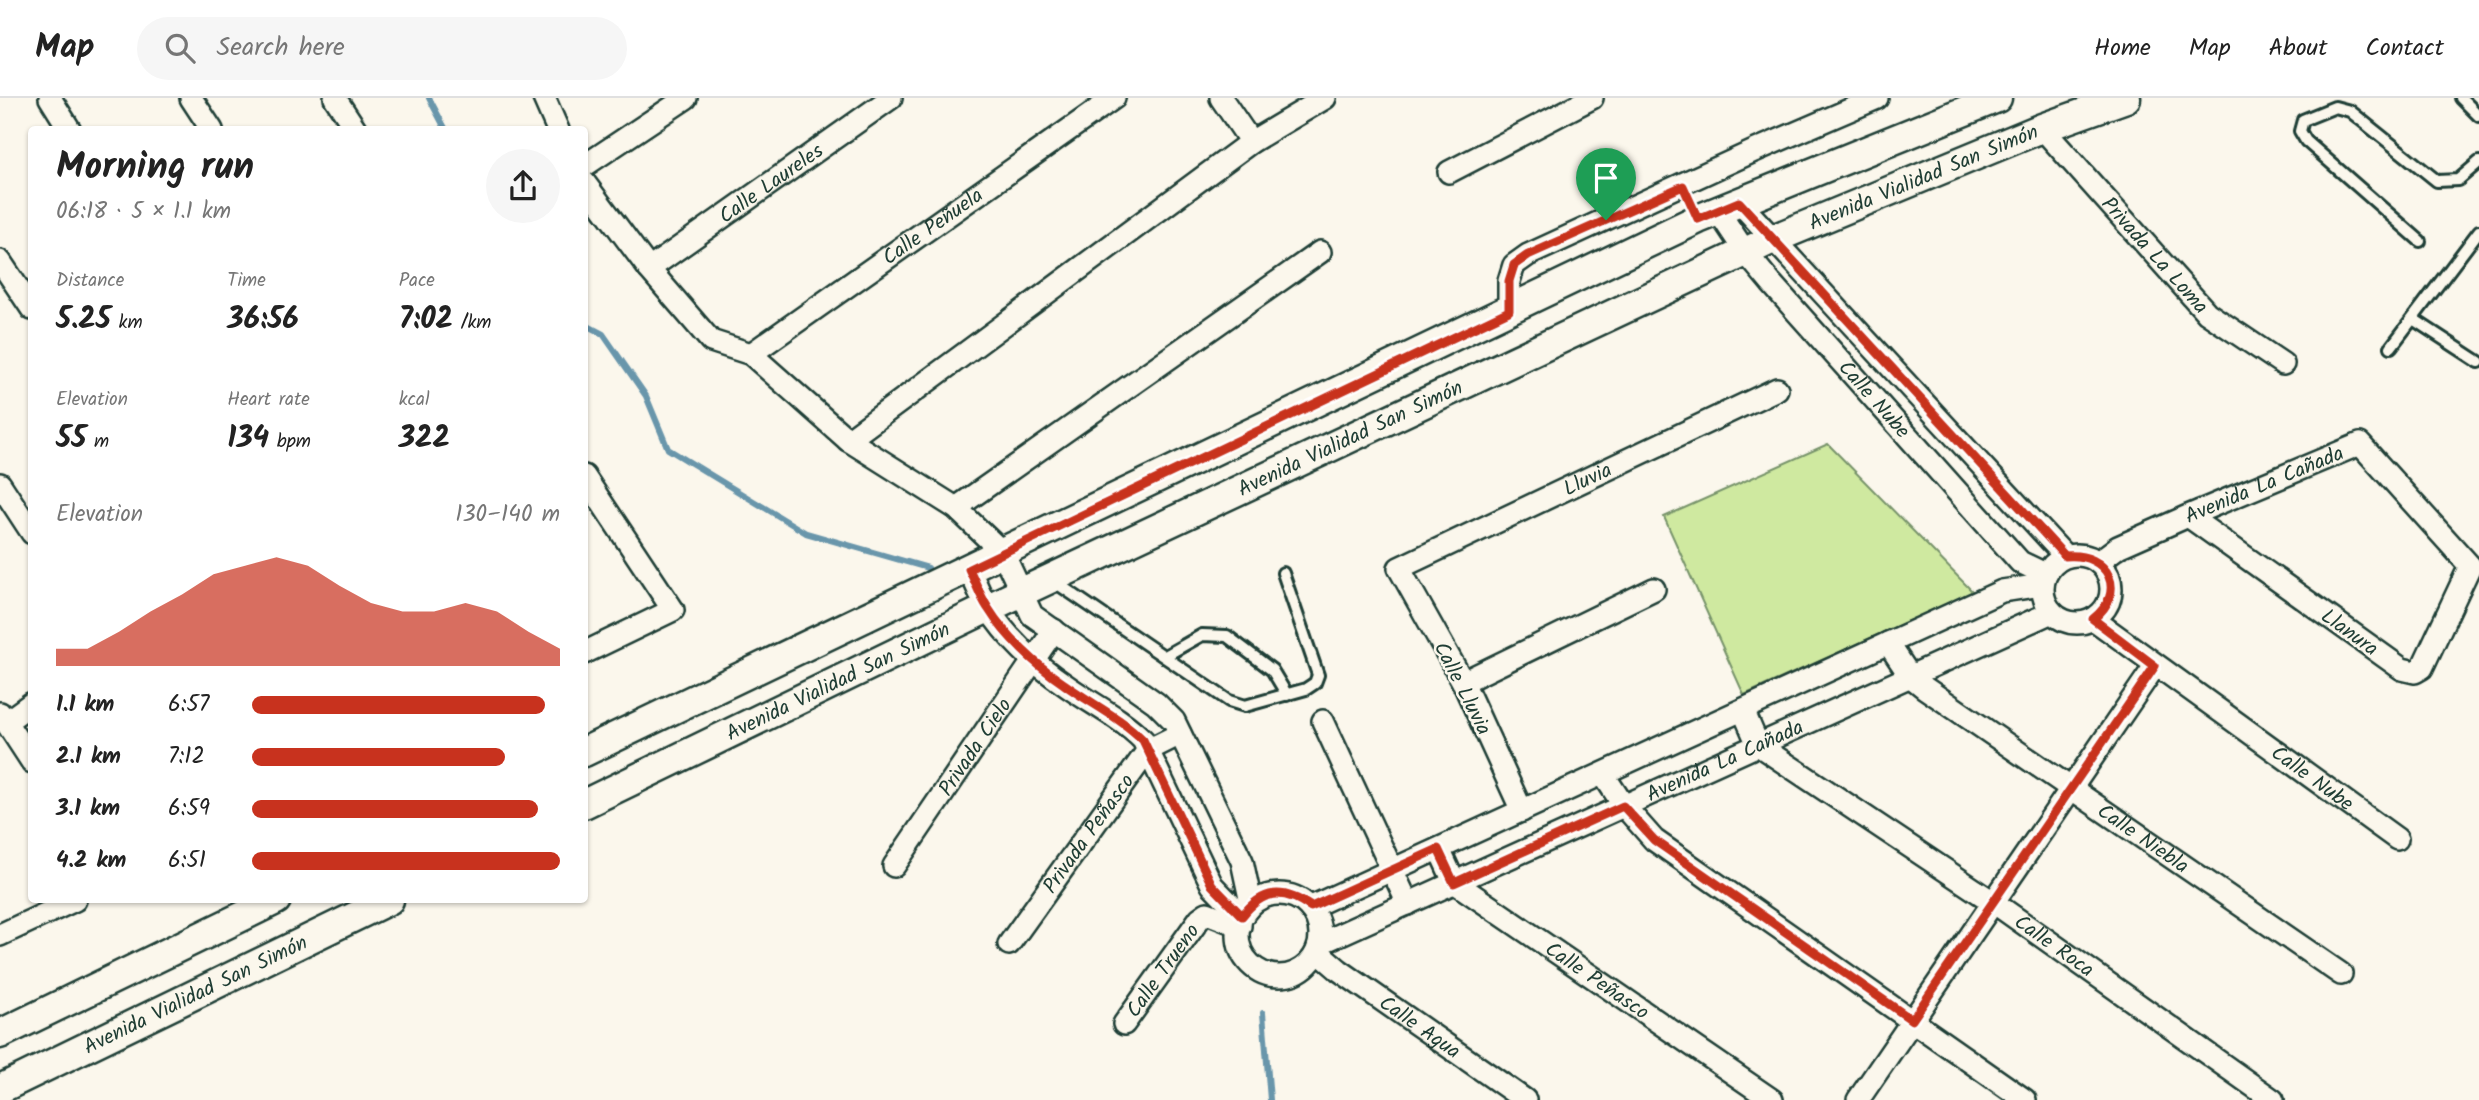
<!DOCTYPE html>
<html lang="en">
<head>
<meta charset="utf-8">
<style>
	:root { --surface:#fff; --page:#f6f6f6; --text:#222; --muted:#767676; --line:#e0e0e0; --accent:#c8321e }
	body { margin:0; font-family:Kalam,sans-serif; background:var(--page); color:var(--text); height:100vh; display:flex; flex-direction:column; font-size:26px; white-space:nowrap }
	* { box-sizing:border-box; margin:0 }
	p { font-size:23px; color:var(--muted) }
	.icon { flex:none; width:38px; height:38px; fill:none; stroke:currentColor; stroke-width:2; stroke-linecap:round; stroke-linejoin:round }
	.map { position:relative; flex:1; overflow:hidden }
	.panel { position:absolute; left:28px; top:28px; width:560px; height:777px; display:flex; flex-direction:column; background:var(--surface); border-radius:7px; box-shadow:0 2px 5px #0004 }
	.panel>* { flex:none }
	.pin { position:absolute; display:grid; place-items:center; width:60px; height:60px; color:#fff; margin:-72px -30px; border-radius:50% 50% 50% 0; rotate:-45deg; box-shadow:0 0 7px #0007 }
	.pin .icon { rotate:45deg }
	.round { display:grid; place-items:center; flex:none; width:74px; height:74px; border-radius:37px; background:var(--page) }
	.headline { display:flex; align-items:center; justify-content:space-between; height:119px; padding:0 28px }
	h1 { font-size:38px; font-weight:700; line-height:52px }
	.metrics { display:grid; grid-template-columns:repeat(3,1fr); gap:10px; height:119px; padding:7px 28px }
	.metrics div { display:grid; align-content:center }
	.metrics b { font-size:30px; font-weight:700 }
	.metrics small { font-size:19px; font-weight:400 }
	.metrics p { font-size:19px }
	.chart { height:196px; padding:14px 28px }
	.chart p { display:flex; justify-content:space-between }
	.chart svg { width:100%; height:126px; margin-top:7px; fill:var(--accent); opacity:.7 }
	ul { padding:0 28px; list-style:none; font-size:23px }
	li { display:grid; grid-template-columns:112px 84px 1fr; align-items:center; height:52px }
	li i { height:18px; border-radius:9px; background:var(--accent) }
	header { display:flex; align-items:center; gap:42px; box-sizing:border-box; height:98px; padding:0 35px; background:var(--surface); border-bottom:2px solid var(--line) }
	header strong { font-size:33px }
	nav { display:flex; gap:38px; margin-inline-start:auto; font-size:24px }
	.search { width:490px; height:63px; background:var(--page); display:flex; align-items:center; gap:18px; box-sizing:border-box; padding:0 24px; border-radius:38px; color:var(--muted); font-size:26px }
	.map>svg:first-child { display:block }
	.park { fill:#cfe9a0; stroke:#77936a; stroke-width:2 }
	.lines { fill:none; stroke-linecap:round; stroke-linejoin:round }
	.stream { stroke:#6996ab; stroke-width:6 }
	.service-casing { stroke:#1f3d34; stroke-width:16 }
	.minor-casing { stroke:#1f3d34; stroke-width:26 }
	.secondary-casing { stroke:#1f3d34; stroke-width:33 }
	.service { stroke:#fbf7ec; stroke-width:10 }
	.minor { stroke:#fbf7ec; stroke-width:21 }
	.secondary { stroke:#fbf7ec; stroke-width:28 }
	.route-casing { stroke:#fff; stroke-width:14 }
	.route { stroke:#c8321e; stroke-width:9 }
	.labels { text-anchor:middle; stroke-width:5; stroke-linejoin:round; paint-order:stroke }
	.street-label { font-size:21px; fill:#1f3d34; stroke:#fbf7ec }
</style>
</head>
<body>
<header>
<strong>Map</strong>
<div class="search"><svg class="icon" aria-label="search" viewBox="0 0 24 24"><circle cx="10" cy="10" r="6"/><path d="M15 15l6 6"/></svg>Search here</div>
<nav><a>Home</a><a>Map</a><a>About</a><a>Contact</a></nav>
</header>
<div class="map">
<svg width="2479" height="1002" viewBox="0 0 2479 1002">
	<rect width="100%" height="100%" fill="#fbf7ec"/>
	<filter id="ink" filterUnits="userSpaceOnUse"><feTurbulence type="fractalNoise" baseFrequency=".0143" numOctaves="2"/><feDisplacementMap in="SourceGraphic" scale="14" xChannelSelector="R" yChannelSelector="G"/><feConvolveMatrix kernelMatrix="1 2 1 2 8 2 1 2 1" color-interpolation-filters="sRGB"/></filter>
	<g filter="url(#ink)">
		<polygon class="park" points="1828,346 1973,494 1744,597 1664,419"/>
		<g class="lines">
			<g class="stream">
				<polyline points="429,0 446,32"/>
				<polyline points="584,226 603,236 646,298 668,351 806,435 928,470"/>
				<polyline points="1263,915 1270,1002"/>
			</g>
			<defs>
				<g id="service">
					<polyline points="2461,0 2479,18"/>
					<polyline points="2420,143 2306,43 2300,33 2303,22 2335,9 2350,13 2437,83 2458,82 2479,64"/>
					<polyline points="2413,221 2479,264"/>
					<polyline points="2391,249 2479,133"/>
					<polyline points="1052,482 1229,603 1245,608 1306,591 1315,585 1318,577 1283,475"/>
					<polyline points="1165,558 1202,537 1227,538 1272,572 1287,597"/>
				</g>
				<g id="minor">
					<polyline points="50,0 70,32"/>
					<polyline points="191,0 212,32"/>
					<polyline points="335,0 356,32"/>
					<polyline points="544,0 558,32"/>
					<polyline points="1221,0 1251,44"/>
					<path id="s1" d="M2042 30 2207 215 2283 266"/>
					<polyline points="584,68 686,0"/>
					<polyline points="1449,74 1592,0"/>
					<polyline points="584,84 649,171 711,243 751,256 848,342 956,410 1003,455 1032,517 1156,605 1174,623 1242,763 1251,805"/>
					<polyline points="1739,104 2065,458"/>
					<path id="s2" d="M1718 113 1746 155 1771 185 2020 464 2045 476"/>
					<polyline points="0,163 32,211"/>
					<path id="s3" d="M649 171 891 0"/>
					<polyline points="1509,213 1509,183 1514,167 1528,157 1754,53 1877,0"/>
					<path id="s4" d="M751 256 1114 0"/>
					<polyline points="848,342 1251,44 1325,0"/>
					<polyline points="584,378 673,512 584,555"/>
					<polyline points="0,386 32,435"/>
					<polyline points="956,410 1320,154"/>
					<circle cx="2077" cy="491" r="34"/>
					<path id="s5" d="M2098 464 2118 449 2188 418 2360 346 2470 468 2422 570 2415 574 2402 571 2188 418"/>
					<path d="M969 471C975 483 980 498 988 510 1006 539 1036 567 1064 586 1090 605 1120 619 1143 642L1212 787 1242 818"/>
					<path id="s6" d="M2093 521 2397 741"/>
					<path id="s7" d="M1888 545 1910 578 1925 590 2341 876"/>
					<polyline points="1463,584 1654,491"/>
					<path id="s8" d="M1743 612 1758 647 1993 804 2273 1002"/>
					<polyline points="0,615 32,664"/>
					<polyline points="1323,623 1408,806"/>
					<polyline points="6,624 32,605"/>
					<polyline points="1603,676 1624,708 1654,742 2025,1002"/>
					<path id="s9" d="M1522 713 1463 584 1399 470 1777 291"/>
					<path id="s10" d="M1439 751 1454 784 1772 1002"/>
					<path id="s11" d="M894 768 1054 532"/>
					<circle cx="1279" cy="837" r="41"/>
					<polyline points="1311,809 2002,493 2042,487"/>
					<polyline points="0,837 75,802"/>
					<path id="s12" d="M1321 845 2052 514"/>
					<path id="s13" d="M1009 846 1148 652 1180 636"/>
					<path id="s14" d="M1317 853 1339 872 1525 1002"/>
					<path id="s15" d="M1124 926 1200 820 1207 815 1240 828"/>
					<polyline points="1858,1002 2155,568"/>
				</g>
				<g id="secondary">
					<polyline points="584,654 1698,121 1997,0"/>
					<path id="s16" d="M584 706 988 510 1773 141 2042 30 2126 0"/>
					<polyline points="0,936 276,802"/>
					<path id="s17" d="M0 991 389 802"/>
				</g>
			</defs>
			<use href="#service" class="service-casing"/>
			<use href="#minor" class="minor-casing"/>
			<use href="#secondary" class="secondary-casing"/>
			<use href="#service" class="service"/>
			<use href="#minor" class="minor"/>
			<use href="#secondary" class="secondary"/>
		</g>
	</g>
	<g class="lines" filter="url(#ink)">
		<defs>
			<path id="route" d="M1683 88 1698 121 1739 104 2065 458C2109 454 2128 494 2093 521L2155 568 1912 922 1654 742 1623 708 1454 785 1438 751 1311 809C1283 790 1263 791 1242 818L1212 787 1143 642C1120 619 1090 605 1064 586 1036 567 1006 539 988 510 980 498 975 483 969 471L1509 213V183L1514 167 1528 157Z"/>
		</defs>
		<use href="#route" class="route-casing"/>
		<use href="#route" class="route"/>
	</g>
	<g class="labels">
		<g class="street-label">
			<text dy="7" stroke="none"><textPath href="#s16" startOffset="1479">Avenida Vialidad San Simón</textPath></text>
			<text dy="7" stroke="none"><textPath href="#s3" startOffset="149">Calle Laureles</textPath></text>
			<text dy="7" stroke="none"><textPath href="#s4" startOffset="222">Calle Peñuela</textPath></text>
			<text dy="7" stroke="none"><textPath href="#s1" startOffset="170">Privada La Loma</textPath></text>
			<text dy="7" stroke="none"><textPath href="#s2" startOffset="245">Calle Nube</textPath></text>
			<text dy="7" stroke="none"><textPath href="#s16" startOffset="849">Avenida Vialidad San Simón</textPath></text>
			<text dy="7" stroke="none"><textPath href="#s9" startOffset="481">Lluvia</textPath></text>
			<text dy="7" stroke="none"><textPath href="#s5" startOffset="184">Avenida La Cañada</textPath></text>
			<text transform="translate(2350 534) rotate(36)" y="7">Llanura</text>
			<text dy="7" stroke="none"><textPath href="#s16" startOffset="282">Avenida Vialidad San Simón</textPath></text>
			<text transform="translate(1463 590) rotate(63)" y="7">Calle Lluvia</text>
			<text dy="7" stroke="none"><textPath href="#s11" startOffset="144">Privada Cielo</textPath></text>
			<text dy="7" stroke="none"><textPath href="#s12" startOffset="443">Avenida La Cañada</textPath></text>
			<text dy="7" stroke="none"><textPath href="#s6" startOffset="271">Calle Nube</textPath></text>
			<text dy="7" stroke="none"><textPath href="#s13" startOffset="136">Privada Peñasco</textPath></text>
			<text dy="7" stroke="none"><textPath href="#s7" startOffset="324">Calle Niebla</textPath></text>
			<text dy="7" stroke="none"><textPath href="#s8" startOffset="396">Calle Roca</textPath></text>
			<text dy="7" stroke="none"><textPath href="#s15" startOffset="66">Calle Trueno</textPath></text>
			<text dy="7" stroke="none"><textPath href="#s10" startOffset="210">Calle Peñasco</textPath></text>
			<text dy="7" stroke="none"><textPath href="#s17" startOffset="217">Avenida Vialidad San Simón</textPath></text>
			<text dy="7" stroke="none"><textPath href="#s14" startOffset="128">Calle Agua</textPath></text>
		</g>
	</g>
</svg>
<div class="pin" style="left:1606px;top:122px;background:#1e9e55"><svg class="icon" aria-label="arrive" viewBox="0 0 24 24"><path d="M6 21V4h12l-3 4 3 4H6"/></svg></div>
<section class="panel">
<div class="headline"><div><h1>Morning run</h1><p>06:18 · 5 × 1.1 km</p></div><a class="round"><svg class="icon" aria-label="share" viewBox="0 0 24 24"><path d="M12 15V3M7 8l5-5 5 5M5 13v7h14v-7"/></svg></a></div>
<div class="metrics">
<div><p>Distance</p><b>5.25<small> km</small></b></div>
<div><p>Time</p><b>36:56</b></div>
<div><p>Pace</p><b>7:02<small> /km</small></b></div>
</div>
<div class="metrics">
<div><p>Elevation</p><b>55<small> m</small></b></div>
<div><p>Heart rate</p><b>134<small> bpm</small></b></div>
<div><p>kcal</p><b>322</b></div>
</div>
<div class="chart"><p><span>Elevation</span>130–140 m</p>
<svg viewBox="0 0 160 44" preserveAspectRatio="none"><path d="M0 44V38L10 38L20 32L30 25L40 19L50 12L60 9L70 6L80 9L90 16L100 22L110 25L120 25L130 22L140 25L150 32L160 38V44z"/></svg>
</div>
<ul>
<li><b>1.1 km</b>6:57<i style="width:95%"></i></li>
<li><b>2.1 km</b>7:12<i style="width:82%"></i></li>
<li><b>3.1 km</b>6:59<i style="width:93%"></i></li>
<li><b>4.2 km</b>6:51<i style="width:100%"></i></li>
</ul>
</section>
</div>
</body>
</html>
